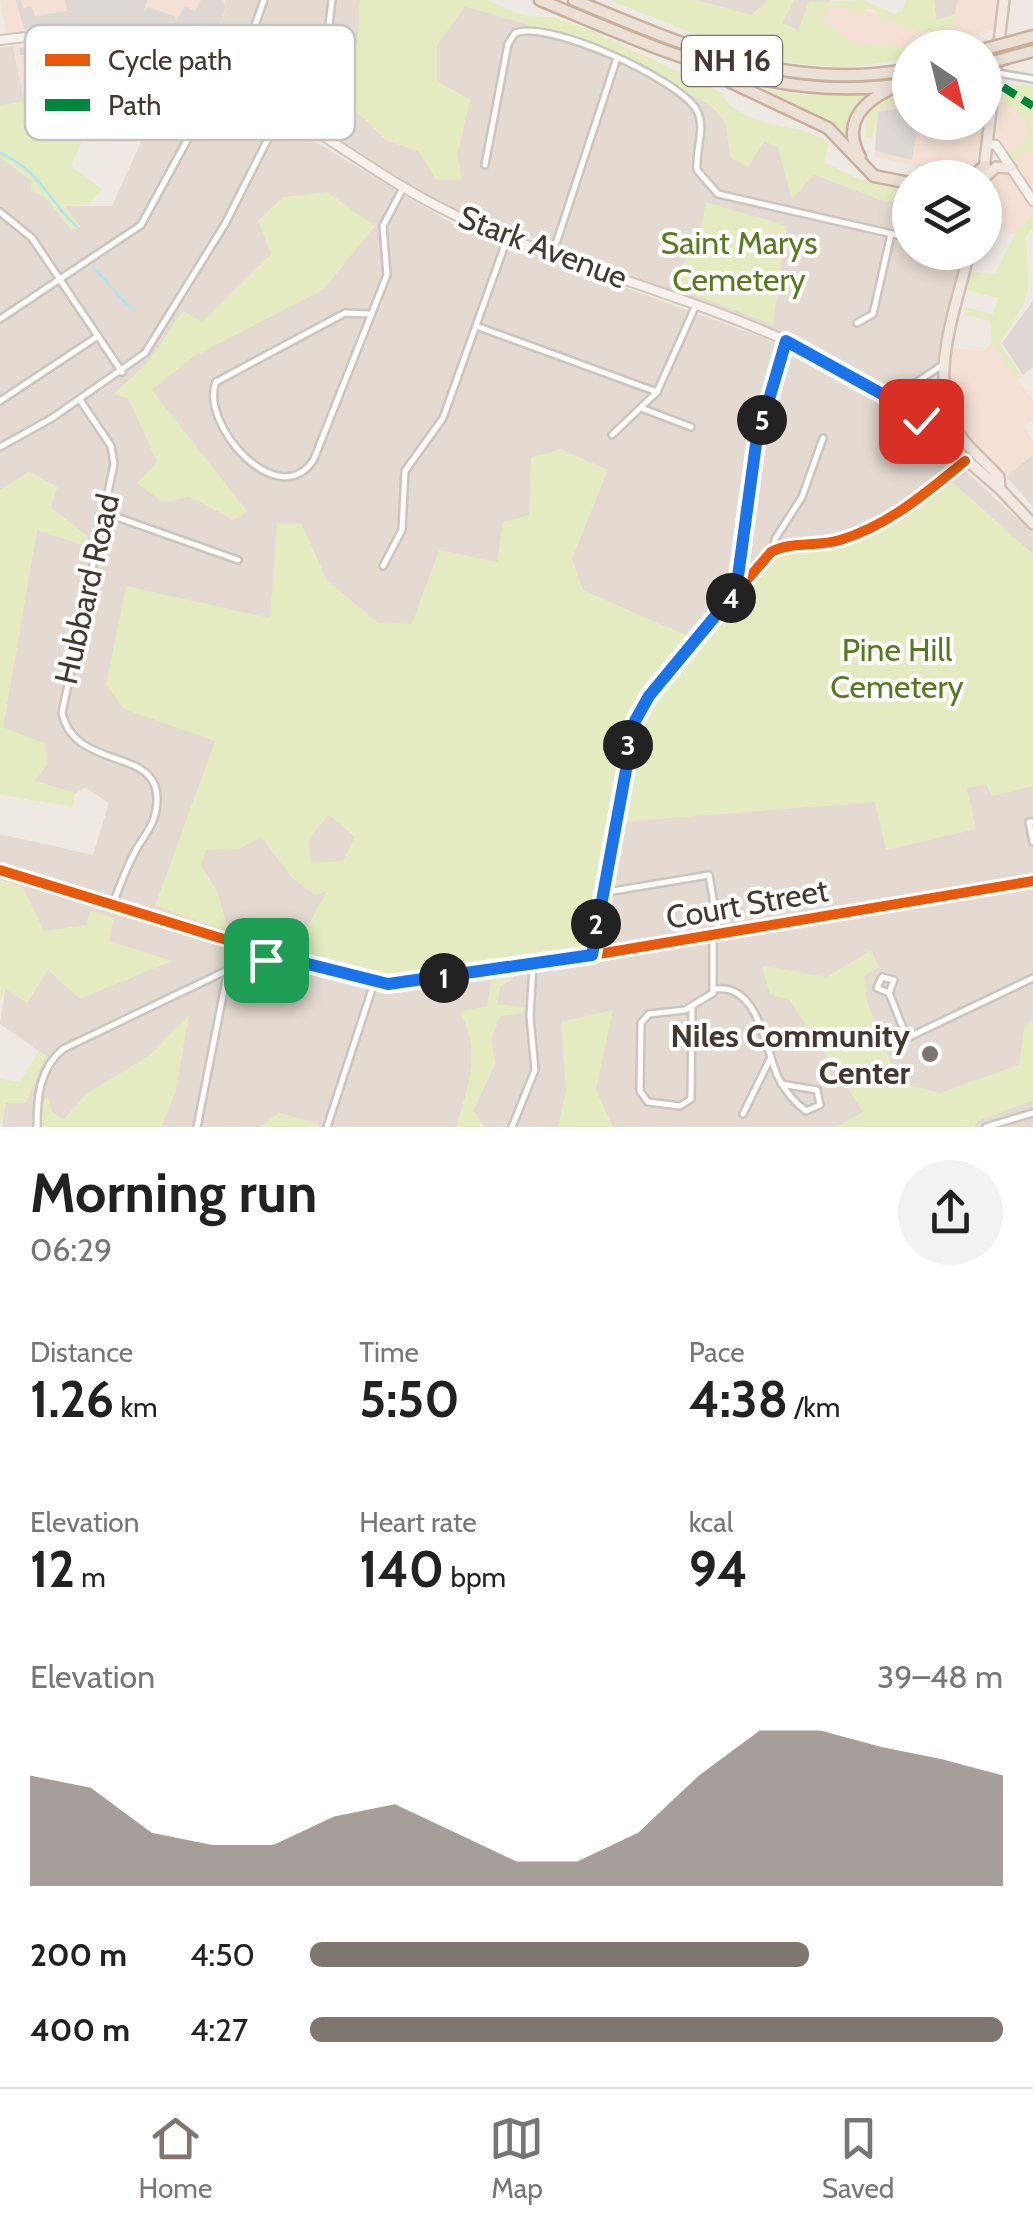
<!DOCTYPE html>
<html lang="en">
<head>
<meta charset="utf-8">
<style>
	:root { --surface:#fff; --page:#f2f2f2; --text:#222; --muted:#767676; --line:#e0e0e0; --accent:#807670 }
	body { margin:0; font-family:Cabin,sans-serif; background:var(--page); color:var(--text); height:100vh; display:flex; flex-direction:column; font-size:38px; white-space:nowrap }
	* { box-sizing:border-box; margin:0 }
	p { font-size:32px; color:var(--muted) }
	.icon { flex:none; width:55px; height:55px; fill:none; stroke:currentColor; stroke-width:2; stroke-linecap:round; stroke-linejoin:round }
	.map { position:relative; height:1127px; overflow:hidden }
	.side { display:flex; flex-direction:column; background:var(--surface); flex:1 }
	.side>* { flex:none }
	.needle { width:65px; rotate:145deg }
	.buttons { position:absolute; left:892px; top:30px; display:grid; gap:20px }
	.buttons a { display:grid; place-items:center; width:110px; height:110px; border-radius:50%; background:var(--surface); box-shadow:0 5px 15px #0003; font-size:50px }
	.pin { position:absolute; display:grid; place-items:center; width:85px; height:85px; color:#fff; margin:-42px; border-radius:20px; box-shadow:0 5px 15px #0006 }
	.km { position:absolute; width:50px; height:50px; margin:-25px; border-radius:50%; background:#222; color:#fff; font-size:28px; line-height:50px; text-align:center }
	.round { display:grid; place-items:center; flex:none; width:105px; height:105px; border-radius:52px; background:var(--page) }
	.summary { display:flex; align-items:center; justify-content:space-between; height:170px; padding:0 30px }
	h1 { font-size:55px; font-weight:700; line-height:75px }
	.stats { display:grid; grid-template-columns:repeat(3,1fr); gap:15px; height:170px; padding:10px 30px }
	.stats div { display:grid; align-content:center }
	.stats b { font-size:50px; font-weight:700 }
	.stats small { font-size:28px; font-weight:400 }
	.stats p { font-size:28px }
	.chart { height:280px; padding:20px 30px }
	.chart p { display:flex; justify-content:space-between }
	.chart svg { width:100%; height:180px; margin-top:10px; fill:var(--accent); opacity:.7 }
	ul { padding:0 30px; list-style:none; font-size:32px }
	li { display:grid; grid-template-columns:160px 120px 1fr; align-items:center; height:75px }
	li i { height:25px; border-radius:12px; background:var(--accent) }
	.menu { display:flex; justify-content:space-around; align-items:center; height:140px; border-top:2px solid var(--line); background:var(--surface); font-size:28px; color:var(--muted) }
	.menu a { display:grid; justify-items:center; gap:5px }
	.menu .selected { color:var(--accent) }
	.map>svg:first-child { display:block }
	.residential { fill:#e4dad1 }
	.commercial { fill:#f4e0d4 }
	.green { fill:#e4ebc0; fill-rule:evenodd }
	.parking { fill:#ded8d4 }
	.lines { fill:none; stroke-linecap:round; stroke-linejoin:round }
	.stream { stroke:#afe6f2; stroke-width:2.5 }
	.street-casing { stroke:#cbc5c0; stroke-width:10 }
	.secondary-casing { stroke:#d0c6bc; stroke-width:12 }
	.primary-casing { stroke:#d4c0af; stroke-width:14 }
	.highway-casing { stroke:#caaf9c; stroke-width:15 }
	.street { stroke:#fdfcfb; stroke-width:5 }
	.secondary { stroke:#f6f1ec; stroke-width:8 }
	.primary { stroke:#f0e8e1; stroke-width:9 }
	.highway { stroke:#ebe0d6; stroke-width:10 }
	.highway-bridge-casing { stroke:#caaf9c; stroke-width:15; stroke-linecap:butt }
	.highway-bridge { stroke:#ebe0d6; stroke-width:10 }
	.quiet { stroke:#00873e; stroke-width:8; stroke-dasharray:15 8; stroke-linecap:butt }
	.cycleway-casing { stroke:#fff; stroke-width:16 }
	.cycleway { stroke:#e8590c; stroke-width:10 }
	.route-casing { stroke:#fff; stroke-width:20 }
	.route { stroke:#1a73e8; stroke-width:12 }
	.poi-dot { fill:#807670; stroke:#fff; stroke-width:4 }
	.labels { text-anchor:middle; stroke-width:8; stroke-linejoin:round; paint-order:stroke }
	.shield { fill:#fff; stroke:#7c746f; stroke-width:2.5 }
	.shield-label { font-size:30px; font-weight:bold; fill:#443831 }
	.park-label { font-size:32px; fill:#567b1f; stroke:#fff }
	.street-label { font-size:32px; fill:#443831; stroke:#fff }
	.poi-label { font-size:32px; font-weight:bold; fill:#443831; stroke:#fff; text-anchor:end }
	.key { fill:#fff; stroke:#c7c3c1; stroke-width:2.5 }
	.key-label { font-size:28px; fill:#443831 }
</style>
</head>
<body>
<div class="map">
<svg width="1033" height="1127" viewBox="0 0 1033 1127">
	<rect width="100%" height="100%" fill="#efe9e4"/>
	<g class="residential">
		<polygon points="224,0 360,0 358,40 342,97 386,140 418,151 437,180 461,179 457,154 470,100 437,81 437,45 465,6 607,48 711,106 725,121 731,158 748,167 764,141 778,147 792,199 813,174 881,200 910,203 910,252 964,253 937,363 894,392 779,331 444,204 207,64 226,8"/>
		<polygon points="694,0 769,0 751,15"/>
		<polygon points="794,0 854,0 830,0 799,31 782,23"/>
		<polygon points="934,0 958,0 957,14 936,20"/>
		<polygon points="13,46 25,104 0,106 0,48"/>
		<polygon points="187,75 235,94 458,227 767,339 836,374 919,429 1033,533 1033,1127 485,1127 473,1111 495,1064 491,1038 500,1016 522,1013 525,1008 497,1005 500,986 513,979 491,981 488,1007 472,1036 472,1075 456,1127 318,1127 280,1113 260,1127 2,1127 5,1103 46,1056 0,1024 5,989 48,970 136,973 170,961 109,941 113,918 91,911 87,925 44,932 23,888 0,880 0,834 93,855 109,803 86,788 75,793 34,781 3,727 37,530 86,545 51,508 57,487 29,472 0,490 0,157 32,181 71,229 80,226 65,206 112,206 151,120 163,123"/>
		<polygon points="1033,455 1033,507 1006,476"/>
	</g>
	<g class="commercial">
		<polygon points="0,0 224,0 226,7 207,64 124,37 49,30 6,33"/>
		<polygon points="958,0 996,0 996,30 910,48 855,45 823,21 830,4 951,28"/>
		<polygon points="45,42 146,54 188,70 163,124 146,118 131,104 53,93 25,104 13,46"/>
		<polygon points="1001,99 1024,120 1029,136 1009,153 997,134"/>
		<polygon points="910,100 910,122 952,123 962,131 965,128 958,123 984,123 975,168 915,166 875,156 876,113 879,108"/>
		<polygon points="1033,150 1033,190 1013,160"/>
		<polygon points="998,171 1008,172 1033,210 1015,234 985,227 992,175"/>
		<polygon points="992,342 1033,401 1033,419 1024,426 1033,441 1033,455 1006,476 968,435 950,398 952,348 983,351"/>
	</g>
	<g class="green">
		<path d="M360 0H488L524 16 552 17 595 32 720 92C743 133 807 121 829 143L824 162 858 179 910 191V203L881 200 814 174 792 200 778 147 764 141 748 167 731 158 725 121 711 106 607 48 465 6 437 45V81L470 100 457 154 462 180H437L418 151 386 140 342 97 358 40Z"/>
		<polygon points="609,0 694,0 751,15 769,0 794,0 782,23 798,31 809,2 863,0 895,14 902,11 906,0 934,0 936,20 957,14 951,28 925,33 879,18 877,12 868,8 863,13 830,4 823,21 855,45 910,48 910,58 845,68 761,60"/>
		<polygon points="1014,84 1033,86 1033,150 1013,160 1009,153 1029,136 1024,120 1001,99 1002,94 1014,96"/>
		<path d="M750 87 809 95H869C830 154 855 165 910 181 847 173 868 150 828 124 806 110 766 104 750 87Z"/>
		<polygon points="71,92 131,104 146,118 85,134 71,166 102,189 89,204 65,206 81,227 71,230 44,196 31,191 32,181 0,157 0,106"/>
		<polygon points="910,94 910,100 879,108 872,139 865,137 868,108 884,98"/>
		<polygon points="327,192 375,226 324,289 193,357 152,390 247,511 234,520 190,497 162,502 137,483 157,462 128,398 114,394 149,361 183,311 202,322 271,254 258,221 283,197"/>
		<polygon points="706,202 787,226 773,325 679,289 688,247 697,249"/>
		<path d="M1033 212V228L1025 238C1033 302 1029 293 1000 344L1022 376 1017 380 992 342 990 321 965 315 964 307 993 314 998 298 966 290 969 272 995 274 1015 234Z"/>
		<path d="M561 449 608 470 572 559 583 590 690 637 659 675 667 680 779 553C797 548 816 552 834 548 878 538 916 507 950 480L1033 554V786L992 796 986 784 967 788 976 829 886 850 875 802 607 823 585 951 388 979 293 953 327 891 315 895 292 878 261 837 239 849 206 850 201 866 217 891 229 932 155 906 215 741 124 709 106 685 126 586 270 618 277 523H301L327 580 378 623 412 624 439 550 497 562 503 522 529 515 531 457ZM329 815 355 837 343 861 311 863 309 838Z"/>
		<polygon points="29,472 57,487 51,508 88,536 86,546 37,530 3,727 46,744 47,765 35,781 75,793 73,807 0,795 0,490"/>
		<polygon points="0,880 23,888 44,931 86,925 90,911 114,918 109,941 172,961 80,999 48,970 27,1003 5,989 0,1001"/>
		<polygon points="871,950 879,967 864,975 867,1001 898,1082 939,1093 1019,1065 1024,1028 1033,1020 1033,1100 978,1121 974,1127 836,1127 863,1112 790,1000 770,995 762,966 827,977"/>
		<path d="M516 975 500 986 497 1004 526 1008 522 1013 500 1016 491 1038 495 1064 473 1111 485 1127H456C469 1085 481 1052 460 1011L487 1007 491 981Z"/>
		<polygon points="613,1010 596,1090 613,1127 558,1127 566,1091 561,1022"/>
		<polygon points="189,1015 176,1091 161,1127 40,1127 41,1102 48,1097 52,1111 63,1120 86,1094 150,1055"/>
		<polygon points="39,1051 46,1055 26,1103 5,1103 0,1127 0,1079 20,1082"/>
		<polygon points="280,1113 319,1124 318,1127 260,1127"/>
	</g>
	<g class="parking">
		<polygon points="16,0 21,0 23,8 31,6 35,16 67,11 65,0 147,0 144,12 147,7 175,16 176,21 185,6 195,11 201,0 223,0 226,7 209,59 189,44 185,48 127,27 124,32 66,25 24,29"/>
		<polygon points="46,45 73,48 73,55 87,51 91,55 87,75 108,80 106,84 111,86 115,56 137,60 144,66 139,89 134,86 133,97 119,95 118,99 68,89 70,73 52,71 54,88 28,93 27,86 34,85 29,55 20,55 19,48"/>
		<polygon points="894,109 910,111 910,122 918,123 912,160 875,151 878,112"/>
		<polygon points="1033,301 1033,367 1023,375 1002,343"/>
	</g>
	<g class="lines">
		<g class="stream">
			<path d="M0 153C43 172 48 202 79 229"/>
			<polyline points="92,266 132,310"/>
		</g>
		<defs>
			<g id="street">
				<polyline points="998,73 1033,79"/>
				<polyline points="235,82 264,0"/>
				<polyline points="295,119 325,58 332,0"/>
				<path d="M485 165 508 44 515 33C549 20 676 78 696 109 707 127 695 150 697 170L718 194 910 238"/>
				<polyline points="0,212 32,238 122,372"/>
				<polyline points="553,253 617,58"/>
				<path d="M368 314 345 313 216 382C199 424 279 515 314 459L387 275 383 226 404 186"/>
				<polyline points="0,319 141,225 221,78"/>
				<polyline points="857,323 873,314 891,234"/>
				<polyline points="476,326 657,392"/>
				<polyline points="891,399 944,364"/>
				<path d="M80 400 111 446 114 464 62 713C76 775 168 743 156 810 154 826 142 838 135 852 126 868 120 886 113 903"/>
				<polyline points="0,401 98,336"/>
				<polyline points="641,408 691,427"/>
				<polyline points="612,435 657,392 696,305"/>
				<polyline points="0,447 52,418 145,353 225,224 281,113"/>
				<polyline points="105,513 238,560"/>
				<polyline points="774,548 775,539 802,497 823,438"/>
				<polyline points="383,566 402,530 405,471 443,418 507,239"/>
				<polyline points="737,587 756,444 786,341"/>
				<polyline points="1033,822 1029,822 1033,842"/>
				<polyline points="601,893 709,875 719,934"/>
				<path d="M592 955 635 721 658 684 771 552C792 541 817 547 840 540 888 526 927 492 965 461"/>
				<path d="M716 989C759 984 765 1049 778 1077 785 1091 794 1102 806 1111L820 1105 817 1090 781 1084"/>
				<polyline points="889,993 877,988 882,977 894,980 889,993 907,1038 1033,978"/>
				<polyline points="692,1008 691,1099 680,1106 648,1102 640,1091 641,1023 649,1014 685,1010 713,993 713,935"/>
				<polyline points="743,1114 771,1057"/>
				<path d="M37 1127C37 1098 39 1069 63 1049L238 965 285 960"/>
				<polyline points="197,1127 228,970"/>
				<polyline points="327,1127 374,983"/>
				<polyline points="512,1127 535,1070 530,1016 533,965"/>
				<polyline points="986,1127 1033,1113"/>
			</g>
			<g id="secondary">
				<path d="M0 40C62 31 127 41 186 62 283 97 362 171 455 215 612 288 792 314 929 427"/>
				<polyline points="989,144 996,145 1033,201"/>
				<polyline points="0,870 292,960 388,984 533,965 1033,881"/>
			</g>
			<g id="primary">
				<polyline points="983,178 1004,0"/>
				<polyline points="984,178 996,167 1011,168"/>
				<path d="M969 252C956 312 921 390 966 443 976 455 989 465 999 477L1000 489 1033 524"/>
				<polyline points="929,427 1000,489"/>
			</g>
			<g id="highway">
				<path d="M540 0C661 50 775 106 910 83"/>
				<path d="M574 0C683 45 789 93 910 69"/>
				<polyline points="1008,43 1033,36"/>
				<polyline points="1007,58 1033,51"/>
				<polyline points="720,77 828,128 874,176 910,183"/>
				<path d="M860 157C842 125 861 103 890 89"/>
				<polyline points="971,178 985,166"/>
			</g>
		</defs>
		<use href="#street" class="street-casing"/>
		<use href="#secondary" class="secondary-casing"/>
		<use href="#primary" class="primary-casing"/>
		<use href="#highway" class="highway-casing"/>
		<use href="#street" class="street"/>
		<use href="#secondary" class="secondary"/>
		<use href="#primary" class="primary"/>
		<use href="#highway" class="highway"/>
		<defs>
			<g id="highway-bridge">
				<polyline points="985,49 1008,43"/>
				<polyline points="985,64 1007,58"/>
			</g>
		</defs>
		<use href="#highway-bridge" class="highway-bridge-casing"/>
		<use href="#highway-bridge" class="highway-bridge"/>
		<polyline class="quiet" points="1003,87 1033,106"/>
		<defs>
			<g id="cycleway">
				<polyline points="0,870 292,960 388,984 533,965 1033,881"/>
				<path d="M592 955 635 721 658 684 771 552C792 541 817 547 840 540 888 526 927 492 965 461"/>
			</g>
		</defs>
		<use href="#cycleway" class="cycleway-casing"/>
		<use href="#cycleway" class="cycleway"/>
	</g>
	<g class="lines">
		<defs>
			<polyline id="route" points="266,960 292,960 388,984 592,955 635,721 649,696 736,591 756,444 786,341 891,399 921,421"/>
		</defs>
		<use href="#route" class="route-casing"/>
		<use href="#route" class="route"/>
	</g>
	<circle class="poi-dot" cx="930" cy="1054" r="10"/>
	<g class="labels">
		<rect class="shield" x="682" y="36" width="100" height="50" rx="8"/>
		<g class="shield-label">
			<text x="732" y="71">NH 16</text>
		</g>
		<g class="park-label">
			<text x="739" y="254">Saint Marys<tspan x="739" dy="37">Cemetery</tspan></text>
			<text x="897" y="661">Pine Hill<tspan x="897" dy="37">Cemetery</tspan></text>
		</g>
		<g class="street-label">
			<text transform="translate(543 247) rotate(21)" y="11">Stark Avenue</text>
			<text transform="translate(87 589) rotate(-77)" y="11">Hubbard Road</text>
			<text transform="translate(747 904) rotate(-10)" y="11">Court Street</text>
		</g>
		<g class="poi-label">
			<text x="910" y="1047">Niles Community<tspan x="910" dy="37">Center</tspan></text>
		</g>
	</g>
	<rect x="25" y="25" width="330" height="115" rx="15" class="key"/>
	<rect x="45" y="54" width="45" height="12" fill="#e8590c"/>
	<rect x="45" y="99" width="45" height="12" fill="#00873e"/>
	<g class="key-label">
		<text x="108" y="70">Cycle path</text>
		<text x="108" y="115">Path</text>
	</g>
</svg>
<div class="buttons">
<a><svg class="needle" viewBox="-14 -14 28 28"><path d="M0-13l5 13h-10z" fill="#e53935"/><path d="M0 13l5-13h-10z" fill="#767676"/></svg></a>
<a><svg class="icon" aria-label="layers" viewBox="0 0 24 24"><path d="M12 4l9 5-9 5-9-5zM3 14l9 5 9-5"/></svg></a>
</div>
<div class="pin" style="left:266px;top:960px;background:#1e9e55"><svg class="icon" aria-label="arrive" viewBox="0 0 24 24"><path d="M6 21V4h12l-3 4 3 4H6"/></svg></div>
<div class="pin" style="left:921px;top:421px;background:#d93025"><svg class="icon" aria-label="check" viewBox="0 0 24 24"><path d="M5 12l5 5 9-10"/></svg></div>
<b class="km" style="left:444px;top:978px">1</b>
<b class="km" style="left:596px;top:924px">2</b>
<b class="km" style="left:628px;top:745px">3</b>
<b class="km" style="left:731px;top:598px">4</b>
<b class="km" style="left:762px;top:420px">5</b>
</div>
<section class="side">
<div class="summary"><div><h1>Morning run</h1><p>06:29</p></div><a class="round"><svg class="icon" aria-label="share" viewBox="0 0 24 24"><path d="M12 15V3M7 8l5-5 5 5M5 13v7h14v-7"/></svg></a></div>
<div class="stats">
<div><p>Distance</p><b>1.26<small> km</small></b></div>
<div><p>Time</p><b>5:50</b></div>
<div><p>Pace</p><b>4:38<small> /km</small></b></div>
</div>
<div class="stats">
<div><p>Elevation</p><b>12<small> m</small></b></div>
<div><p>Heart rate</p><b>140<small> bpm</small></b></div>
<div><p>kcal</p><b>94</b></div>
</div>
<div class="chart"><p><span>Elevation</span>39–48 m</p>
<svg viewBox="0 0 160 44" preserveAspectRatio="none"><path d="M0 44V17L10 20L20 31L30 34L40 34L50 27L60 24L70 31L80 38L90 38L100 31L110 17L120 6L130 6L140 10L150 13L160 17V44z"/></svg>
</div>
<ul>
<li><b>200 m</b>4:50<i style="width:72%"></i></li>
<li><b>400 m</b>4:27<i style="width:100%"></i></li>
</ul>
</section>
<nav class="menu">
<a class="selected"><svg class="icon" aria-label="home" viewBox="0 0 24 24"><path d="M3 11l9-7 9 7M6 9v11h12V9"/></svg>Home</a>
<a><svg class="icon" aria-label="map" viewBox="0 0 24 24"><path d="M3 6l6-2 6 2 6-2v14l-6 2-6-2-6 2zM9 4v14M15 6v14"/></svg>Map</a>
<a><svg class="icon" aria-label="saved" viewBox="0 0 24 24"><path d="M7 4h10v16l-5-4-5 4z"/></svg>Saved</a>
</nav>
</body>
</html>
